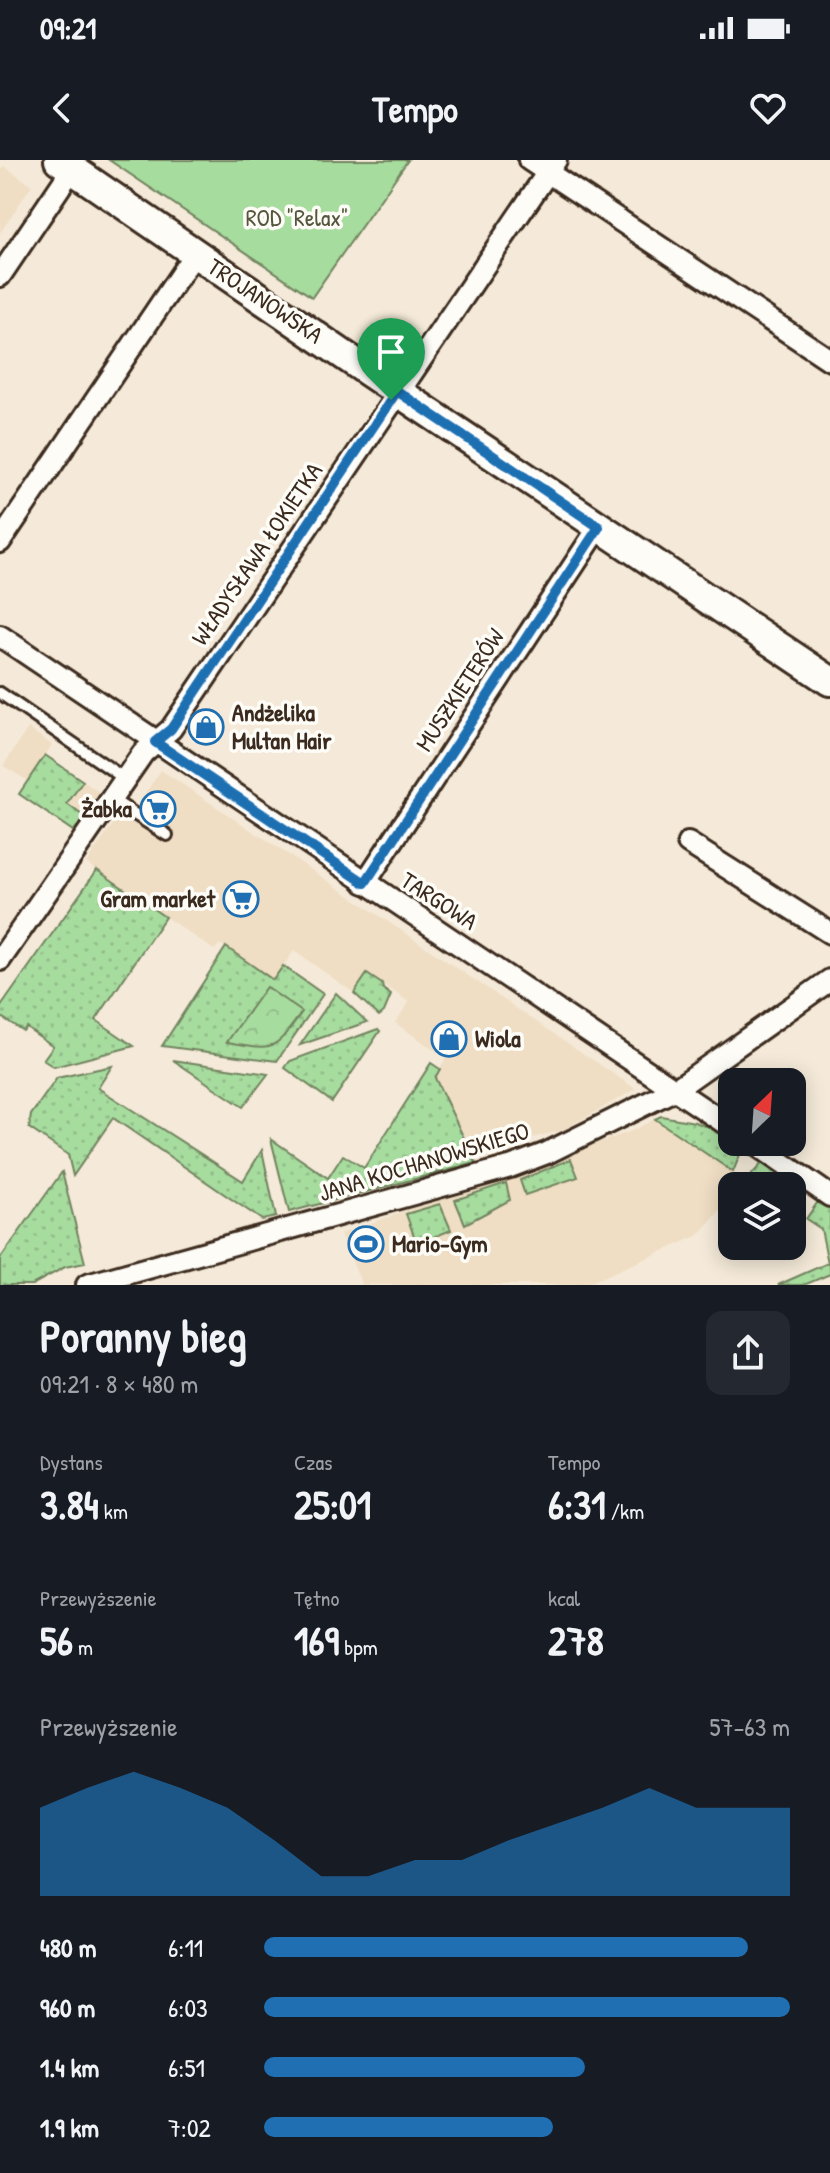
<!DOCTYPE html>
<html lang="pl">
<head>
<meta charset="utf-8">
<style>
	:root { --surface:#171b24; --page:#242831; --text:#f1f3f6; --muted:#9ea1a6; --accent:#1f6fb2 }
	body { margin:0; font-family:"Patrick Hand",sans-serif; background:var(--page); color:var(--text); height:100vh; display:flex; flex-direction:column; font-size:30px; white-space:nowrap }
	* { box-sizing:border-box; margin:0 }
	p { font-size:26px; color:var(--muted) }
	.icon { flex:none; width:44px; height:44px; fill:none; stroke:currentColor; stroke-width:2; stroke-linecap:round; stroke-linejoin:round }
	.map { position:relative; height:1125px; overflow:hidden }
	.sheet { display:flex; flex-direction:column; background:var(--surface); flex:1 }
	.sheet>* { flex:none }
	.needle { width:52px; rotate:25deg }
	.fabs { position:absolute; left:718px; top:908px; display:grid; gap:16px }
	.fabs a { display:grid; place-items:center; width:88px; height:88px; border-radius:16px; background:var(--surface); box-shadow:0 4px 20px #0003; font-size:40px }
	.pin { position:absolute; display:grid; place-items:center; width:68px; height:68px; color:#fff; margin:-82px -34px; border-radius:50% 50% 50% 0; rotate:-45deg; box-shadow:0 0 8px #0007 }
	.pin .icon { rotate:45deg }
	.round { display:grid; place-items:center; flex:none; width:84px; height:84px; border-radius:16px; background:var(--page) }
	.overview { display:flex; align-items:center; justify-content:space-between; height:136px; padding:0 40px }
	h1 { font-size:44px; font-weight:800; line-height:60px }
	.metrics { display:grid; grid-template-columns:repeat(3,1fr); gap:12px; height:136px; padding:8px 40px }
	.metrics div { display:grid; align-content:center }
	.metrics b { font-size:40px; font-weight:800 }
	.metrics small { font-size:22px; font-weight:400 }
	.metrics p { font-size:22px }
	.chart { height:224px; padding:16px 40px }
	.chart p { display:flex; justify-content:space-between }
	.chart svg { width:100%; height:144px; margin-top:8px; fill:var(--accent); opacity:.7 }
	ul { padding:0 40px; list-style:none; font-size:26px }
	li { display:grid; grid-template-columns:128px 96px 1fr; align-items:center; height:60px }
	li i { height:20px; border-radius:10px; background:var(--accent) }
	.status { display:flex; justify-content:space-between; align-items:center; height:56px; padding:0 40px; background:var(--surface); direction:ltr }
	.status svg { height:22px; fill:currentColor }
	header { display:flex; justify-content:space-between; align-items:center; height:104px; padding:0 40px; background:var(--surface); font-size:36px; font-weight:800 }
	.map>svg:first-child { display:block }
	.built { fill:#efdec4 }
	.grass { fill:url(#grass-dots); stroke:#71835e; stroke-width:2 }
	.park { fill:url(#park-crowns); stroke:#71835e; stroke-width:2 }
	.garden { fill:#a7dc9f; stroke:#71835e; stroke-width:2 }
	.lines { fill:none; stroke-linecap:round; stroke-linejoin:round }
	.lane-casing { stroke:#3b2a1e; stroke-width:16 }
	.street-casing { stroke:#3b2a1e; stroke-width:26 }
	.secondary-casing { stroke:#3b2a1e; stroke-width:34 }
	.lane { stroke:#fdfcf7; stroke-width:10 }
	.street { stroke:#fdfcf7; stroke-width:20 }
	.secondary { stroke:#fdfcf7; stroke-width:28 }
	.route-casing { stroke:#fff; stroke-width:16 }
	.route { stroke:#1f6fb2; stroke-width:10 }
	.labels { text-anchor:middle; stroke-width:7; stroke-linejoin:round; paint-order:stroke }
	.park-label { font-size:24px; fill:#56563e; stroke:#fdfcf7 }
	.street-label { font-size:24px; fill:#3b2a1e; stroke:#fdfcf7 }
	.poi-label { font-size:24px; font-weight:bold; fill:#3b2a1e; stroke:#fdfcf7; text-anchor:start }
</style>
</head>
<body>
<div class="status"><b>09:21</b><svg viewBox="0 0 49 12"><path d="M0 12V9h3v3zM5 12V6h3v6zM10 12V3h3v9zM15 12V0h3v12zM26 1h20v11H26zM47 4h2v5h-2z"/></svg></div>
<header><svg class="icon" aria-label="back" viewBox="0 0 24 24"><path d="M15 5l-7 7 7 7"/></svg>Tempo<svg class="icon" aria-label="heart" viewBox="0 0 24 24"><path d="M12 20l-8-8c-3-5 5-10 8-4 3-6 11-1 8 4z"/></svg></header>
<div class="map">
<svg width="830" height="1125" viewBox="0 0 830 1125">
	<defs>
		<pattern id="grass-dots" width="8" height="8" patternUnits="userSpaceOnUse" patternTransform="scale(2)"><rect width="8" height="8" fill="#a7dc9f"/><path d="M2 2h.1M6 6h.1" fill="none" stroke="#91bd88" stroke-width="1.8" stroke-linecap="round"/></pattern>
		<pattern id="park-crowns" width="20" height="18" patternUnits="userSpaceOnUse" patternTransform="scale(2)"><rect width="20" height="18" fill="#a7dc9f"/><path d="M2 6a3 3 0 1 1 6 0M12 15a3 3 0 1 1 6 0" fill="none" stroke="#91bd88"/></pattern>
	</defs>
	<rect width="100%" height="100%" fill="#f5ead9"/>
	<filter id="ink" filterUnits="userSpaceOnUse"><feTurbulence type="fractalNoise" baseFrequency=".0125" numOctaves="2"/><feDisplacementMap in="SourceGraphic" scale="16" xChannelSelector="R" yChannelSelector="G"/><feConvolveMatrix kernelMatrix="1 2 1 2 8 2 1 2 1" color-interpolation-filters="sRGB"/></filter>
	<g filter="url(#ink)">
		<g class="built">
			<polygon points="4,6 32,25 0,73 0,11"/>
			<polygon points="28,568 52,585 28,621 3,606"/>
			<polygon points="161,610 328,721 636,929 563,970 473,994 434,918 446,898 395,863 409,842 367,814 354,833 294,791 273,820 220,784 214,790 86,703 123,650 131,654"/>
			<polygon points="83,621 103,635 86,658 67,644"/>
			<polygon points="655,959 746,1021 742,1026 732,1026 732,1037 698,1076 584,1125 362,1125 340,1074 629,972"/>
		</g>
		<g class="grass">
			<polygon points="45,595 83,621 67,644 86,658 76,673 19,634"/>
			<polygon points="97,710 165,757 96,860 134,886 54,907 43,900 53,886 26,867 23,871 0,856 0,848"/>
			<polygon points="226,787 273,820 283,806 323,834 277,901 162,886"/>
			<polygon points="367,814 382,824 383,829 391,835 384,852 379,856 354,833"/>
			<polygon points="336,833 367,862 300,885"/>
			<polygon points="378,869 380,871 332,942 285,908 290,901"/>
			<polygon points="173,900 268,914 243,947"/>
			<polygon points="431,903 440,909 435,918 476,1003 289,1052 271,979 328,1018 343,995 364,1008"/>
			<polygon points="112,906 98,928 243,1021 262,990 276,1057 262,1060 113,958 73,1016 68,995 29,968 31,955 57,918"/>
			<polygon points="661,956 695,962 705,966 709,962 732,982 743,987 733,1012 655,959"/>
			<polygon points="571,999 578,1017 525,1035 520,1020"/>
			<polygon points="764,1001 805,1029 792,1048 792,1026 755,1026 746,1021"/>
			<polygon points="62,1012 85,1103 65,1107 32,1125 0,1125 0,1099"/>
			<polygon points="506,1023 510,1040 465,1064 455,1040"/>
			<polygon points="822,1041 830,1047 830,1114 804,1125 778,1125 828,1103 821,1069 806,1059 817,1043"/>
			<polygon points="440,1044 451,1070 417,1084 406,1054"/>
		</g>
		<path class="park" d="M266 827 302 852C273 892 276 890 227 882Z"/>
		<polygon class="garden" points="109,0 408,0 312,137"/>
		<g class="lines">
			<defs>
				<g id="lane">
					<polyline points="0,533 125,619"/>
					<polyline points="111,639 167,675"/>
				</g>
				<g id="street">
					<polyline points="529,0 830,200"/>
					<polyline points="0,116 72,9"/>
					<polyline points="0,382 195,93"/>
					<polyline points="0,476 732,968"/>
					<polyline points="688,683 830,773"/>
					<polyline points="365,723 599,367"/>
					<polyline points="0,800 143,593 171,569 556,0"/>
					<polyline points="752,982 830,1036"/>
					<polyline points="87,1125 510,1007 547,993 676,929 830,820"/>
				</g>
				<polyline id="secondary" points="59,0 370,213 830,521"/>
			</defs>
			<use href="#lane" class="lane-casing"/>
			<use href="#street" class="street-casing"/>
			<use href="#secondary" class="secondary-casing"/>
			<use href="#lane" class="lane"/>
			<use href="#street" class="street"/>
			<use href="#secondary" class="secondary"/>
		</g>
	</g>
	<g class="lines" filter="url(#ink)">
		<defs>
			<polygon id="route" points="397,231 599,367 365,723 155,582 171,569"/>
		</defs>
		<use href="#route" class="route-casing"/>
		<use href="#route" class="route"/>
	</g>
	<defs>
		<symbol id="shop-ring" viewBox="-11 -11 22 22"><circle r="9.5" fill="#fdfcf7" stroke="#1f6fb2" stroke-width="1.5"/><path d="M-5-2.5h2.3a2.7 3.5 0 0 1 5.4 0H5L5.5 6h-11ZM-1.5-2.5h3a1.5 2.3 0 0 0-3 0Z" fill="#1f6fb2"/></symbol>
		<symbol id="supermarket-ring" viewBox="-11 -11 22 22"><circle r="9.5" fill="#fdfcf7" stroke="#1f6fb2" stroke-width="1.5"/><path d="M-6-5.5h2.5l.6 2H6L4.5 2H-2.5L-4.4-4H-6ZM-1.5 3.2a1.3 1.3 0 1 0 .1 0ZM3 3.2a1.3 1.3 0 1 0 .1 0Z" fill="#1f6fb2"/></symbol>
		<symbol id="stadium-ring" viewBox="-11 -11 22 22"><circle r="9.5" fill="#fdfcf7" stroke="#1f6fb2" stroke-width="1.5"/><path d="M0-5a6.5 5 0 1 0 0 10a6.5 5 0 1 0 0-10ZM-3.5-1.8h7v3.6h-7Z" fill="#1f6fb2"/></symbol>
	</defs>
	<g fill-rule="evenodd">
		<use href="#shop-ring" x="186" y="547" width="40" height="40"/>
		<use href="#supermarket-ring" x="138" y="629" width="40" height="40"/>
		<use href="#supermarket-ring" x="221" y="719" width="40" height="40"/>
		<use href="#shop-ring" x="429" y="859" width="40" height="40"/>
		<use href="#stadium-ring" x="346" y="1064" width="40" height="40"/>
	</g>
	<g class="labels">
		<g class="park-label">
			<text x="297" y="66">ROD "Relax"</text>
		</g>
		<g class="street-label">
			<text transform="translate(265 141) rotate(34)" y="8">TROJANOWSKA</text>
			<text transform="translate(257 394) rotate(-56)" y="8">WŁADYSŁAWA ŁOKIETKA</text>
			<text transform="translate(460 530) rotate(-57)" y="8">MUSZKIETERÓW</text>
			<text transform="translate(439 741) rotate(33)" y="8">TARGOWA</text>
			<text transform="translate(424 1002) rotate(-17)" y="8">JANA KOCHANOWSKIEGO</text>
		</g>
		<g class="poi-label">
			<text x="232" y="561">Andżelika<tspan x="232" dy="28">Multan Hair</tspan></text>
			<text x="132" y="657" text-anchor="end">Żabka</text>
			<text x="215" y="747" text-anchor="end">Gram market</text>
			<text x="475" y="887">Wiola</text>
			<text x="392" y="1092">Mario-Gym</text>
		</g>
	</g>
</svg>
<div class="fabs">
<a><svg class="needle" viewBox="-14 -14 28 28"><path d="M0-13l5 13h-10z" fill="#e53935"/><path d="M0 13l5-13h-10z" fill="#9ea1a6"/></svg></a>
<a><svg class="icon" aria-label="layers" viewBox="0 0 24 24"><path d="M12 4l9 5-9 5-9-5zM3 14l9 5 9-5"/></svg></a>
</div>
<div class="pin" style="left:391px;top:240px;background:#1e9e55"><svg class="icon" aria-label="arrive" viewBox="0 0 24 24"><path d="M6 21V4h12l-3 4 3 4H6"/></svg></div>
</div>
<section class="sheet">
<div class="overview"><div><h1>Poranny bieg</h1><p>09:21 · 8 × 480 m</p></div><a class="round"><svg class="icon" aria-label="share" viewBox="0 0 24 24"><path d="M12 15V3M7 8l5-5 5 5M5 13v7h14v-7"/></svg></a></div>
<div class="metrics">
<div><p>Dystans</p><b>3.84<small> km</small></b></div>
<div><p>Czas</p><b>25:01</b></div>
<div><p>Tempo</p><b>6:31<small> /km</small></b></div>
</div>
<div class="metrics">
<div><p>Przewyższenie</p><b>56<small> m</small></b></div>
<div><p>Tętno</p><b>169<small> bpm</small></b></div>
<div><p>kcal</p><b>278</b></div>
</div>
<div class="chart"><p><span>Przewyższenie</span>57–63 m</p>
<svg viewBox="0 0 160 44" preserveAspectRatio="none"><path d="M0 44V17L10 11L20 6L30 11L40 17L50 27L60 38L70 38L80 33L90 33L100 27L110 22L120 17L130 11L140 17L150 17L160 17V44z"/></svg>
</div>
<ul>
<li><b>480 m</b>6:11<i style="width:92%"></i></li>
<li><b>960 m</b>6:03<i style="width:100%"></i></li>
<li><b>1.4 km</b>6:51<i style="width:61%"></i></li>
<li><b>1.9 km</b>7:02<i style="width:55%"></i></li>
</ul>
</section>
</body>
</html>
